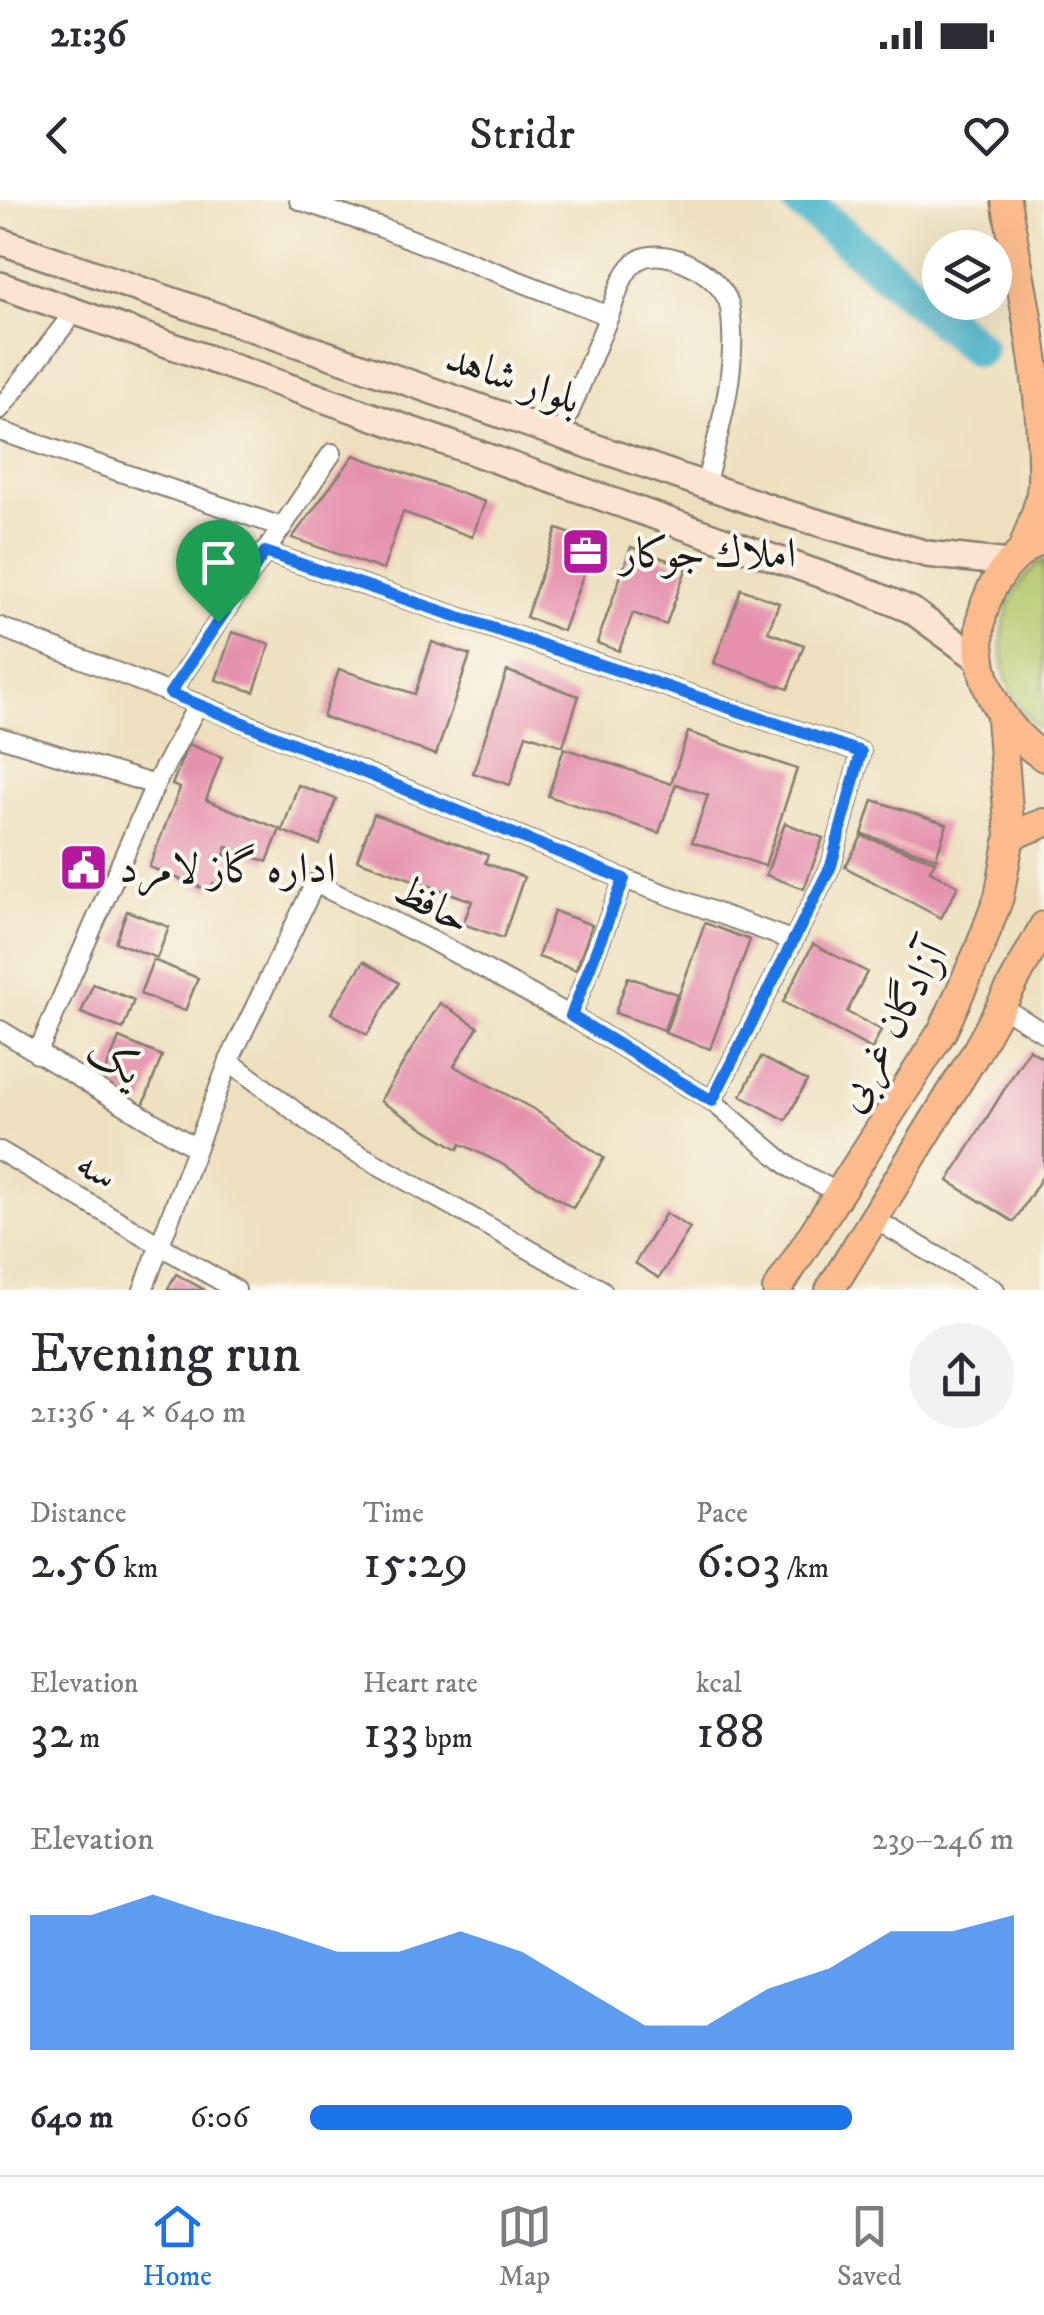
<!DOCTYPE html>
<html lang="en">
<head>
<meta charset="utf-8">
<style>
	:root { --surface:#fff; --page:#f2f2f3; --text:#2b2b33; --muted:#7c7c81; --line:#e1e1e2; --accent:#1a73e8 }
	body { margin:0; font-family:"IM FELL DW Pica",Amiri,serif; background:var(--page); color:var(--text); height:100vh; display:flex; flex-direction:column; font-size:38px; white-space:nowrap }
	* { box-sizing:border-box; margin:0 }
	p { font-size:32px; color:var(--muted) }
	.icon { flex:none; width:55px; height:55px; fill:none; stroke:currentColor; stroke-width:2; stroke-linecap:round; stroke-linejoin:round }
	.map { position:relative; height:1090px; overflow:hidden }
	.panel { display:flex; flex-direction:column; background:var(--surface); flex:1 }
	.panel>* { flex:none }
	.buttons { position:absolute; left:922px; top:30px; display:grid; gap:20px }
	.buttons a { display:grid; place-items:center; width:90px; height:90px; border-radius:50%; background:var(--surface); box-shadow:0 10px 40px #0002; font-size:50px }
	.pin { position:absolute; display:grid; place-items:center; width:85px; height:85px; color:#fff; margin:-102px -42px; border-radius:50% 50% 50% 0; rotate:-45deg; box-shadow:0 0 10px #0007 }
	.pin .icon { rotate:45deg }
	.round { display:grid; place-items:center; flex:none; width:105px; height:105px; border-radius:52px; background:var(--page) }
	.summary { display:flex; align-items:center; justify-content:space-between; height:170px; padding:0 30px }
	h1 { font-size:55px; font-weight:600; line-height:75px }
	.stats { display:grid; grid-template-columns:repeat(3,1fr); gap:15px; height:170px; padding:10px 30px }
	.stats div { display:grid; align-content:center }
	.stats b { font-size:50px; font-weight:600 }
	.stats small { font-size:28px; font-weight:400 }
	.stats p { font-size:28px }
	.chart { height:280px; padding:20px 30px }
	.chart p { display:flex; justify-content:space-between }
	.chart svg { width:100%; height:180px; margin-top:10px; fill:var(--accent); opacity:.7 }
	ul { padding:0 30px; list-style:none; font-size:32px }
	li { display:grid; grid-template-columns:160px 120px 1fr; align-items:center; height:75px }
	li i { height:25px; border-radius:12px; background:var(--accent) }
	.status { display:flex; justify-content:space-between; align-items:center; height:70px; padding:0 50px; background:var(--surface); direction:ltr }
	.status svg { height:28px; fill:currentColor }
	header { display:flex; justify-content:space-between; align-items:center; height:130px; padding:0 30px; background:var(--surface); font-size:45px; font-weight:600 }
	.tab-bar { display:flex; justify-content:space-around; align-items:center; height:140px; border-top:2px solid var(--line); background:var(--surface); font-size:28px; color:var(--muted) }
	.tab-bar a { display:grid; justify-items:center; gap:5px }
	.tab-bar .current { color:var(--accent) }
	.map>svg:first-child { display:block }
	.green { fill:#b3c86c; stroke:#687244; stroke-width:2.5 }
	.lines { fill:none; stroke-linecap:round; stroke-linejoin:round }
	.river { stroke:#4cb5ca; stroke-width:38 }
	.building { fill:#e591ae }
	.street-casing { stroke:#857e6e; stroke-width:22 }
	.secondary-casing { stroke:#857e6e; stroke-width:30 }
	.primary-casing { stroke:#857e6e; stroke-width:32 }
	.street { stroke:#fff; stroke-width:18 }
	.secondary { stroke:#fde4d1; stroke-width:25 }
	.primary { stroke:#fbbb8d; stroke-width:28 }
	.route-casing { stroke:#fff; stroke-width:20 }
	.route { stroke:#1a73e8; stroke-width:12 }
	.labels { text-anchor:middle; stroke-width:8; stroke-linejoin:round; paint-order:stroke }
	.street-label { font-size:42px; fill:#1c1c1c; stroke:#fbf7ec }
	.poi-label { font-size:42px; fill:#1c1c1c; stroke:#fbf7ec; text-anchor:start }
</style>
</head>
<body>
<div class="status"><b>21:36</b><svg viewBox="0 0 49 12"><path d="M0 12V9h3v3zM5 12V6h3v6zM10 12V3h3v9zM15 12V0h3v12zM26 1h20v11H26zM47 4h2v5h-2z"/></svg></div>
<header><svg class="icon" aria-label="back" viewBox="0 0 24 24"><path d="M15 5l-7 7 7 7"/></svg>Stridr<svg class="icon" aria-label="heart" viewBox="0 0 24 24"><path d="M12 20l-8-8c-3-5 5-10 8-4 3-6 11-1 8 4z"/></svg></header>
<div class="map">
<svg width="1044" height="1090" viewBox="0 0 1044 1090">
	<rect width="100%" height="100%" fill="#fbf7ec"/>
	<filter id="ink" filterUnits="userSpaceOnUse"><feTurbulence type="fractalNoise" baseFrequency=".01" numOctaves="2"/><feDisplacementMap in="SourceGraphic" scale="20" xChannelSelector="R" yChannelSelector="G"/><feConvolveMatrix kernelMatrix="1 2 1 2 8 2 1 2 1" color-interpolation-filters="sRGB"/></filter>
	<filter id="wash" filterUnits="userSpaceOnUse"><feTurbulence type="fractalNoise" baseFrequency=".0048" numOctaves="4" result="noise"/><feDisplacementMap in="SourceGraphic" scale="40" xChannelSelector="R" yChannelSelector="G"/><feGaussianBlur stdDeviation="2.25" result="paint"/><feColorMatrix in="noise" values="0 0 0 0 0 0 0 0 0 0 0 0 0 0 0 0 0 1.4 0 .05"/><feComposite in="paint" operator="in"/></filter>
	<g filter="url(#wash)">
		<rect width="100%" height="100%" fill="#eee0bf"/>
		<path class="green" d="M1044 359V532C987 491 988 400 1044 359Z"/>
		<g class="lines">
			<polyline class="river" points="800,0 977,148"/>
		</g>
		<g id="blocks">
			<g class="building">
				<polygon points="354,255 485,302 472,337 403,312 383,370 292,338"/>
				<polygon points="557,329 595,342 563,431 526,417"/>
				<polygon points="631,347 687,367 666,425 633,413 619,451 597,443"/>
				<polygon points="741,389 779,403 768,432 804,445 788,489 714,463"/>
				<polygon points="232,432 270,444 254,492 216,480"/>
				<polygon points="432,442 470,455 436,555 323,517 339,469 415,494"/>
				<polygon points="507,471 579,496 563,546 526,534 510,585 473,573"/>
				<polygon points="688,532 797,569 765,666 692,642 708,595 676,584 659,633 548,596 564,548 671,584"/>
				<polygon points="188,544 222,557 206,600 280,629 267,662 227,647 224,655 235,659 224,687 213,683 210,691 149,667 180,588 172,585"/>
				<polygon points="298,585 336,599 320,645 282,631"/>
				<polygon points="873,600 947,624 936,658 862,634"/>
				<polygon points="374,614 488,655 485,663 524,677 503,738 463,724 472,701 357,660"/>
				<polygon points="785,623 823,638 804,689 766,675"/>
				<polygon points="862,636 935,661 930,671 958,686 941,718 845,667"/>
				<polygon points="127,711 169,727 157,758 115,742"/>
				<polygon points="554,711 592,725 576,770 538,757"/>
				<polygon points="705,723 750,740 710,849 665,833"/>
				<polygon points="813,744 867,772 847,812 881,830 872,849 783,802"/>
				<polygon points="153,760 198,778 185,811 140,794"/>
				<polygon points="364,761 399,783 367,835 331,813"/>
				<polygon points="628,777 677,794 664,830 615,813"/>
				<polygon points="93,784 134,800 123,829 81,813"/>
				<polygon points="440,803 478,827 454,866 535,910 604,958 573,1008 502,964 461,944 458,949 380,901"/>
				<polygon points="119,838 162,856 143,906 102,880"/>
				<polygon points="1029,849 1044,859 1044,974 1014,1022 948,981"/>
				<polygon points="761,857 807,881 786,920 741,896"/>
				<polygon points="666,1013 690,1028 659,1078 635,1063"/>
				<polygon points="176,1074 205,1090 167,1090"/>
			</g>
		</g>
	</g>
	<g filter="url(#ink)">
		<use href="#blocks" fill-opacity="0" stroke="#857e6e" stroke-width="2.5"/>
		<g class="lines">
			<defs>
				<g id="street">
					<path d="M299 0 382 28 609 116C616 99 621 72 637 61 665 42 725 77 730 108 739 167 720 229 705 285"/>
					<polyline points="0,209 75,111"/>
					<polyline points="0,231 282,327"/>
					<polyline points="560,235 609,116"/>
					<polyline points="265,352 861,552 831,666 712,901"/>
					<polyline points="0,427 198,504 624,679 791,740"/>
					<polyline points="170,493 332,253"/>
					<polyline points="0,537 155,585"/>
					<polyline points="1002,807 1044,833"/>
					<polyline points="571,816 624,679"/>
					<polyline points="0,830 196,948"/>
					<polyline points="37,854 155,585 198,504"/>
					<polyline points="229,861 330,938 602,1090"/>
					<polyline points="0,951 236,1090"/>
					<polyline points="874,1019 995,1090"/>
					<polyline points="143,1090 229,861 315,683 429,739 571,816 712,901 791,968 839,993"/>
				</g>
				<g id="secondary">
					<polyline points="0,41 785,313 927,354 1009,363"/>
					<polyline points="0,85 859,388 911,410 980,460"/>
				</g>
				<g id="primary">
					<path d="M1006 0C1022 92 1044 188 1042 283 1041 305 1030 328 1023 349"/>
					<path d="M1036 342C952 394 967 506 1044 557"/>
					<polyline points="1010,636 1044,623"/>
					<polyline points="777,1090 943,830 979,750 999,697 1010,636 1001,518"/>
					<polyline points="830,1090 975,854 1044,726"/>
				</g>
			</defs>
			<use href="#street" class="street-casing"/>
			<use href="#secondary" class="secondary-casing"/>
			<use href="#primary" class="primary-casing"/>
			<use href="#street" class="street"/>
			<use href="#secondary" class="secondary"/>
			<use href="#primary" class="primary"/>
		</g>
	</g>
	<g class="lines" filter="url(#ink)">
		<defs>
			<polygon id="route" points="265,352 861,552 831,666 712,901 571,816 624,679 170,493"/>
		</defs>
		<use href="#route" class="route-casing"/>
		<use href="#route" class="route"/>
	</g>
	<defs>
		<symbol id="office-square" viewBox="-11 -11 22 22"><rect x="-9" y="-9" width="18" height="18" rx="4" fill="#b5179e" stroke="#fbf7ec"/><path d="M-6-3h4V-5.5h4V-3h4V5H-6ZM-1-4.5V-3h2v-1.5ZM-6 0V1H6V0Z" fill="#fff"/></symbol>
		<symbol id="civic-square" viewBox="-11 -11 22 22"><rect x="-9" y="-9" width="18" height="18" rx="4" fill="#b5179e" stroke="#fbf7ec"/><path d="M-.6-6.5H3V-4.5H.6V-3L4-1V1h2V6H-6V1h2V-1L-.6-3ZM-1.2 2.5V6h2.4V2.5Z" fill="#fff"/></symbol>
	</defs>
	<g fill-rule="evenodd">
		<use href="#office-square" x="558" y="324" width="55" height="55"/>
		<use href="#civic-square" x="56" y="640" width="55" height="55"/>
	</g>
	<g class="labels">
		<g class="street-label">
			<text transform="translate(514 177) rotate(19)" y="15">بلوار شاهد</text>
			<text transform="translate(433 703) rotate(27)" y="15">حافظ</text>
			<text transform="translate(890 826) rotate(-61)" y="15">آزادگان غربی</text>
			<text transform="translate(115 859) rotate(31)" y="15">یک</text>
			<text transform="translate(98 968) rotate(30)" y="15">سه</text>
		</g>
		<g class="poi-label">
			<text x="620" y="367">املاك جوكار</text>
			<text x="119" y="682">اداره گاز لامرد</text>
		</g>
	</g>
</svg>
<div class="buttons">
<a><svg class="icon" aria-label="layers" viewBox="0 0 24 24"><path d="M12 4l9 5-9 5-9-5zM3 14l9 5 9-5"/></svg></a>
</div>
<div class="pin" style="left:218px;top:422px;background:#1e9e55"><svg class="icon" aria-label="arrive" viewBox="0 0 24 24"><path d="M6 21V4h12l-3 4 3 4H6"/></svg></div>
</div>
<section class="panel">
<div class="summary"><div><h1>Evening run</h1><p>21:36 · 4 × 640 m</p></div><a class="round"><svg class="icon" aria-label="share" viewBox="0 0 24 24"><path d="M12 15V3M7 8l5-5 5 5M5 13v7h14v-7"/></svg></a></div>
<div class="stats">
<div><p>Distance</p><b>2.56<small> km</small></b></div>
<div><p>Time</p><b>15:29</b></div>
<div><p>Pace</p><b>6:03<small> /km</small></b></div>
</div>
<div class="stats">
<div><p>Elevation</p><b>32<small> m</small></b></div>
<div><p>Heart rate</p><b>133<small> bpm</small></b></div>
<div><p>kcal</p><b>188</b></div>
</div>
<div class="chart"><p><span>Elevation</span>239–246 m</p>
<svg viewBox="0 0 160 44" preserveAspectRatio="none"><path d="M0 44V11L10 11L20 6L30 11L40 15L50 20L60 20L70 15L80 20L90 29L100 38L110 38L120 29L130 24L140 15L150 15L160 11V44z"/></svg>
</div>
<ul>
<li><b>640 m</b>6:06<i style="width:77%"></i></li>
</ul>
</section>
<nav class="tab-bar">
<a class="current"><svg class="icon" aria-label="home" viewBox="0 0 24 24"><path d="M3 11l9-7 9 7M6 9v11h12V9"/></svg>Home</a>
<a><svg class="icon" aria-label="map" viewBox="0 0 24 24"><path d="M3 6l6-2 6 2 6-2v14l-6 2-6-2-6 2zM9 4v14M15 6v14"/></svg>Map</a>
<a><svg class="icon" aria-label="saved" viewBox="0 0 24 24"><path d="M7 4h10v16l-5-4-5 4z"/></svg>Saved</a>
</nav>
</body>
</html>
